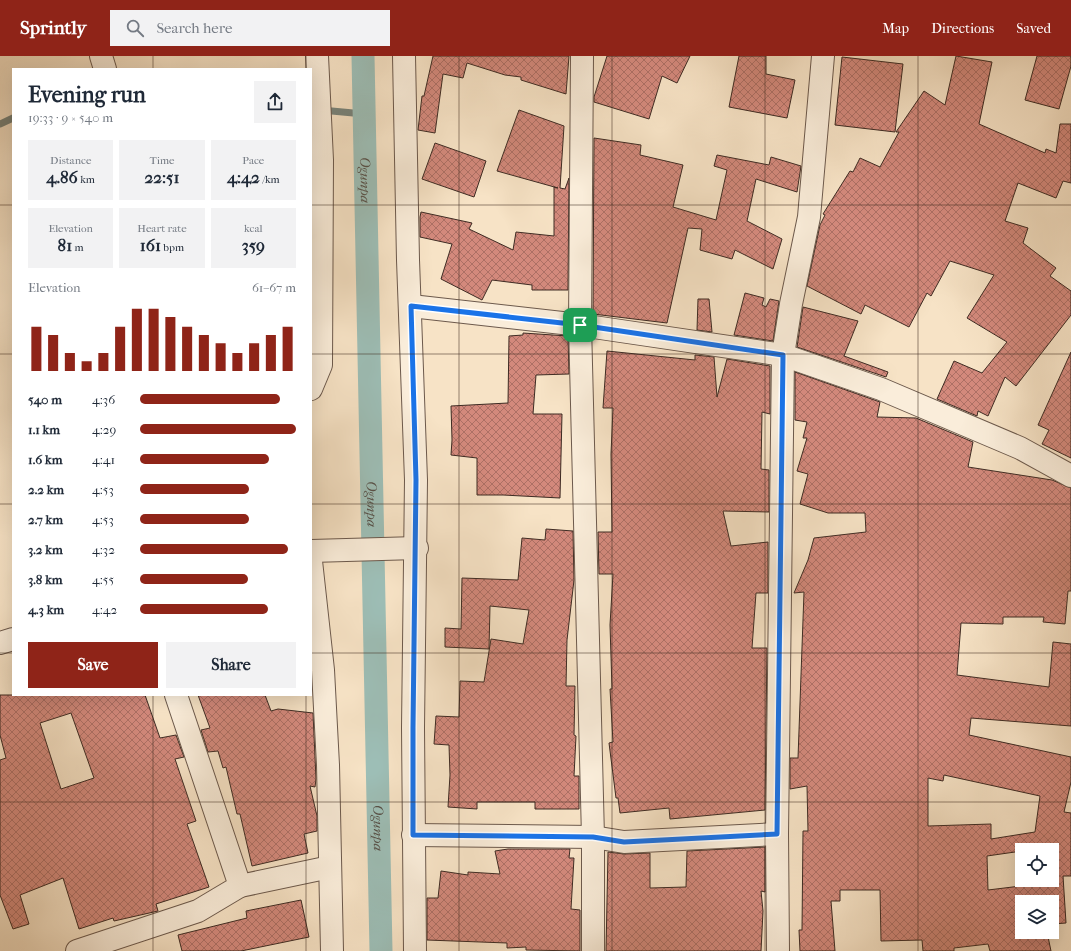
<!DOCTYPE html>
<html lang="en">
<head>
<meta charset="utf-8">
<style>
	:root { --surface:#fff; --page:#f2f2f3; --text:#1f2937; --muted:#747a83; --accent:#8f2418 }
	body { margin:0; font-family:"IM FELL French Canon",serif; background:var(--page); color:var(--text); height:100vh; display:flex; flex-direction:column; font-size:15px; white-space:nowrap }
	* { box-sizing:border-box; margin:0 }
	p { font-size:13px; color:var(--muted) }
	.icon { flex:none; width:22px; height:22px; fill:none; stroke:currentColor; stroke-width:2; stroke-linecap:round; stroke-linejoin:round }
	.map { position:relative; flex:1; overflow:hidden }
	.sheet { position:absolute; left:12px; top:12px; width:300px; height:628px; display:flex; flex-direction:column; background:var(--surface); border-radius:0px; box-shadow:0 4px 16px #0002 }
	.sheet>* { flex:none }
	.controls { position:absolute; left:1015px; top:787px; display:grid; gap:8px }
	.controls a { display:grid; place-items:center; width:44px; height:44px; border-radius:0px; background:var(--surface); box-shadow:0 4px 16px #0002; font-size:20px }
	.pin { position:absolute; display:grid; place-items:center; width:34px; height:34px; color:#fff; margin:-17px; border-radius:8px; box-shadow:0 2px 6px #0006 }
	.round { display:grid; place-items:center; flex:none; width:42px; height:42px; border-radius:0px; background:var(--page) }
	.head { display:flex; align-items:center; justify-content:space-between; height:68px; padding:0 16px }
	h1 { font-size:22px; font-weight:700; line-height:30px }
	.figures { display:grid; grid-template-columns:repeat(3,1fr); gap:6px; height:68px; padding:4px 16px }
	.figures div { display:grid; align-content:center; border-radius:0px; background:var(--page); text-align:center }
	.figures b { font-size:17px; font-weight:700 }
	.figures small { font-size:11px; font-weight:400 }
	.figures p { font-size:11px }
	.chart { height:112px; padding:8px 16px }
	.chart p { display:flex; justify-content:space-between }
	.chart svg { width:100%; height:72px; margin-top:4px; stroke:var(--accent); stroke-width:6 }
	.button { display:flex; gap:8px; margin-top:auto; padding:8px 16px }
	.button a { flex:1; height:46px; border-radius:0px; background:var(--accent); color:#fff; font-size:16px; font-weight:700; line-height:46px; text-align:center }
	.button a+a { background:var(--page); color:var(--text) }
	ul { padding:0 16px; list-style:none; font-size:13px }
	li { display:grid; grid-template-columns:64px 48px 1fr; align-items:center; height:30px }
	li i { height:10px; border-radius:5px; background:var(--accent) }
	header { display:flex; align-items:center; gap:24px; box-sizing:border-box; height:56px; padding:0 20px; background:var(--accent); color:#fff }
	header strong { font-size:19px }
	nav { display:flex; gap:22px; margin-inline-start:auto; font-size:14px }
	.search { width:280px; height:36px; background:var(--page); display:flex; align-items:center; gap:10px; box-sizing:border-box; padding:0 14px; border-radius:0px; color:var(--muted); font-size:15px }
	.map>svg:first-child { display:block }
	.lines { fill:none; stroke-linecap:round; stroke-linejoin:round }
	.stream { stroke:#77837b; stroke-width:7 }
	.canal { stroke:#9dbeb6; stroke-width:23 }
	.building { fill:url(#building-cross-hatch); stroke:#3e2b23; fill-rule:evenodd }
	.street-casing { stroke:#6c594c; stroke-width:24 }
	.street { stroke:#faedda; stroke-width:22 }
	.route-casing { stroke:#fff; stroke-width:8 }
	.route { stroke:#1a73e8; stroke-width:5 }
	.grid { fill:none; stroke:#3e2b23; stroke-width:1; stroke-opacity:0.55 }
	.labels { text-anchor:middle; stroke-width:3.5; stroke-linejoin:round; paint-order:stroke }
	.water-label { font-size:14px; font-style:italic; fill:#565048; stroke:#faedda }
</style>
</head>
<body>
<header>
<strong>Sprintly</strong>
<div class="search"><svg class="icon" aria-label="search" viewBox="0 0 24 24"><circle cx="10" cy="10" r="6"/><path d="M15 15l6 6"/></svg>Search here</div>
<nav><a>Map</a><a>Directions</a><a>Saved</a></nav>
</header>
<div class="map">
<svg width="1071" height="895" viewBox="0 0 1071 895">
	<defs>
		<pattern id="building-cross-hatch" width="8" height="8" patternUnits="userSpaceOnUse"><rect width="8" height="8" fill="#d3897c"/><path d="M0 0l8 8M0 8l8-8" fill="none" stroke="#ad7065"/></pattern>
	</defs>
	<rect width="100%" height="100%" fill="#f7e3c6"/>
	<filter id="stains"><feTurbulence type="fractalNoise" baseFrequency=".005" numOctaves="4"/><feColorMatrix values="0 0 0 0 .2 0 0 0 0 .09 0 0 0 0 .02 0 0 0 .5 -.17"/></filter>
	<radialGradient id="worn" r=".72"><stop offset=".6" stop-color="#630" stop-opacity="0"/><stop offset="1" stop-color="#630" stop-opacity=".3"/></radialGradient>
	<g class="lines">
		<g class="stream">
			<polyline points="321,54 364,58"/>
			<polyline points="0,68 13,62"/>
		</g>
		<path class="canal" id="s1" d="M363 0 381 895"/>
	</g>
	<g class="building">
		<polygon points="433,0 569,0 566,38 521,24 521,21 505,19 467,7 463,22 443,18 435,77 418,74 422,40 424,40"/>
		<polygon points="607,0 690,0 677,27 662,20 649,63 594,46 594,41"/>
		<polygon points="739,0 766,0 766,18 795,24 787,62 729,51"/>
		<polygon points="956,0 992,6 979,68 1045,97 1046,93 1056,97 1060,68 1071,68 1071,127 1063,125 1056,142 1018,127 1005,165 1028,172 1023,187 1056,212 1050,220 1071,235 1071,259 1016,330 1005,321 988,360 978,355 977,360 937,343 954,305 982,317 1007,286 967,262 994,219 950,205 931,240 927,237 909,271 865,249 861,258 807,230 820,169 825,159 823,158 850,115 853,116 860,102 880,111 899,76 896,76 924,35 945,49"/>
		<polygon points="1037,0 1071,0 1071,10 1059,53 1025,44"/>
		<polygon points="842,1 903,8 895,76 835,69"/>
		<polygon points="519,54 564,70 560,132 565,133 569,122 568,234 532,234 532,229 492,224 482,244 441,223 452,188 420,181 420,161 421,156 472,167 469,173 513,194 516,176 554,180 554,131 558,132 497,115"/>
		<polygon points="594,82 641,89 640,99 683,109 673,151 716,164 727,114 714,110 717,99 769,109 771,101 801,110 797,136 756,123 747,165 782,183 773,213 735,194 732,203 700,194 702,173 688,172 667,267 593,258"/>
		<polygon points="435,87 486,105 474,141 422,123"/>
		<polygon points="745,237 764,242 762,249 766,251 770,243 779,245 773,285 734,279"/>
		<polygon points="698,243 709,243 712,276 697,274"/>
		<polygon points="803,251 858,265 844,300 888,316 886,321 797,291"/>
		<polygon points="523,277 568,280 569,318 536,319 533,358 562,358 560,442 503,439 477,439 477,402 451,399 452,384 451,350 508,347 509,280 523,279"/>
		<polygon points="607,295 695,304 695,299 714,301 717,341 727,303 770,310 770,358 762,356 761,413 769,414 769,456 723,455 731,490 768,486 768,537 756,537 752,592 767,592 765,754 670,763 669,752 620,757 618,742 616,742 609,687 613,686 610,633 612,633 610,569 613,518 599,518 598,476 612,476 611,398 613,352 603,352"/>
		<polygon points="1071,296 1071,402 1042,388 1049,374 1038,369"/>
		<path d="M795 316 880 346 877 361 916 362 973 386 968 411 1052 424 1071 432V535H1068L1065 568 1043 566 1044 561H1003V568L961 567 957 619 1049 631 1053 586 1071 588V670L971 662 969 679 1071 701V726L1064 756 1071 757V820H1063L1066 867 1052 868V846H1022V876H1047L1051 895H990L988 888 954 892V895H923L922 884 881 885 880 834H840V845H831L835 895H800L799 874H802L803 775H808L807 730 790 733V702H798L804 536 794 537 808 504 814 482 866 476 865 457H828L800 448 808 418 797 415 807 382H803L807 366 795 364ZM944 719 1040 740 1035 776 991 783V768L928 770V722L943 725ZM1022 794H1052V824H1028L1029 829 988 834 987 800 1022 795Z"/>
		<polygon points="546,473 573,475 574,524 567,584 566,630 575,630 574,679 576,680 574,720 579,720 579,753 535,753 535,746 477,746 477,753 448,751 450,719 449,689 434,688 436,660 459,661 460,625 484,626 491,583 523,588 529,554 490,550 489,593 445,591 445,572 461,573 462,522 518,524 522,482 545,484"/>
		<path d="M0 639H145L160 682 176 679 184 701 175 703 196 765 187 768 209 831 156 848 158 855 114 865 113 862 79 873 63 822 20 839 29 868 13 873 0 839V704L6 702 0 679ZM71 657 94 722 61 733 40 667Z"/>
		<polygon points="198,639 265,639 271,655 278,653 313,657 316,723 315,731 310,730 317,760 317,775 304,778 308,797 252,810 240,758 237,758 226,711 223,712 218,695 208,696 201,674 210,672"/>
		<polygon points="765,791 765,836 761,835 763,855 761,895 606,895 608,796 624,798 650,797 650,832 686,831 687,795"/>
		<polygon points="508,793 570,793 569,802 574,802 571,853 580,854 580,895 526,894 526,891 507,892 507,887 427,884 427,842 438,842 441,815 468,819 468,816 500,818 495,795"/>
		<polygon points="301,844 309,881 241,895 182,895 178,879 247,862 246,855"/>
	</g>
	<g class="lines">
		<defs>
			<g id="street">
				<polyline points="101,0 105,13"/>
				<polyline points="404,0 408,204 416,424 413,672 415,895"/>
				<polyline points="582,0 580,269 593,781 593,895"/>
				<polyline points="411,250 580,269 783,299 881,333 1020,392 1071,420"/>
				<polyline points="311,333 321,309 322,104 317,0"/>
				<polyline points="311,495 417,492"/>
				<polyline points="311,505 323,614 328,709 332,895"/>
				<polyline points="0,587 13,583"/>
				<polyline points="413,779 593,781 624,786 777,778"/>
				<polyline points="240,830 330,811"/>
				<polyline points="77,895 198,855 240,830 176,639"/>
				<polyline points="778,895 777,778 783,299 791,248 809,161 823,0"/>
			</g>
		</defs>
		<use href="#street" class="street-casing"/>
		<use href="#street" class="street"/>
	</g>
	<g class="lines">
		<defs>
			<polygon id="route" points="411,250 580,269 783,299 777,778 624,786 593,781 413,779 413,672 416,424"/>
		</defs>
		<use href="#route" class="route-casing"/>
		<use href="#route" class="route"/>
	</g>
	<path class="grid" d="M153 0V13M306 0V13M459 0V895M612 0V895M765 0V895M918 0V895M0 149H13M311 149H1071M0 298H13M311 298H1071M0 448H13M311 448H1071M0 597H13M311 597H1071M153 639V895M306 639V895M0 746H1071"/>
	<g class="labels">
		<g class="water-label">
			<text dy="5" stroke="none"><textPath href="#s1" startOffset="124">Ogunpa</textPath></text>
			<text dy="5" stroke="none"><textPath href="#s1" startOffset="448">Ogunpa</textPath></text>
			<text dy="5" stroke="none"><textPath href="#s1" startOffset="772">Ogunpa</textPath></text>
		</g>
	</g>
	<rect width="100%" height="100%" filter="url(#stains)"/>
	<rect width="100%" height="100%" fill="url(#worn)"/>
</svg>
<div class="controls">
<a><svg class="icon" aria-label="locate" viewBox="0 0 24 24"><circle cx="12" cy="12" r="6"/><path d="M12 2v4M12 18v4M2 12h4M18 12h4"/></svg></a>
<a><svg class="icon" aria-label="layers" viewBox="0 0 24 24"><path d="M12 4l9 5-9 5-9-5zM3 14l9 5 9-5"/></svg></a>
</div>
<div class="pin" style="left:580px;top:269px;background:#1e9e55"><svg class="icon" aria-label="arrive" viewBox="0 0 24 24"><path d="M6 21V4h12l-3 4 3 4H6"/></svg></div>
<section class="sheet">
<div class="head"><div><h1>Evening run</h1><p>19:33 · 9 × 540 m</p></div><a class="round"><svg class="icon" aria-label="share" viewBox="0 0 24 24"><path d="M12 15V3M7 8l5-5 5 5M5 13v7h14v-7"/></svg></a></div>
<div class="figures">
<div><p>Distance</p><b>4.86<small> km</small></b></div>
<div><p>Time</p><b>22:51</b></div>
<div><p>Pace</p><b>4:42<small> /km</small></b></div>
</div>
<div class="figures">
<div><p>Elevation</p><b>81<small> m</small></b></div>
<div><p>Heart rate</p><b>161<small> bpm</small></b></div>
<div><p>kcal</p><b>359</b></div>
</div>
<div class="chart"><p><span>Elevation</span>61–67 m</p>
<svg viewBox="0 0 160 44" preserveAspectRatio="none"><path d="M5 44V17M15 44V22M25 44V33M35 44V38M45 44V33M55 44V17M65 44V6M75 44V6M85 44V11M95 44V17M105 44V22M115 44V27M125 44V33M135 44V27M145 44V22M155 44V17"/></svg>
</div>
<ul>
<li><b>540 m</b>4:36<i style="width:90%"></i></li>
<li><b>1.1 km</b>4:29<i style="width:100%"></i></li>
<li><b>1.6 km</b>4:41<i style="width:83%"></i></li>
<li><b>2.2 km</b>4:53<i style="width:70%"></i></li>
<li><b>2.7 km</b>4:53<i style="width:70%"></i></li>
<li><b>3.2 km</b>4:32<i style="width:95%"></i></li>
<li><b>3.8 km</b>4:55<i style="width:69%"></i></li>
<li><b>4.3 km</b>4:42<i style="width:82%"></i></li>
</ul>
<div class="button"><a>Save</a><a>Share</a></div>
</section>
</div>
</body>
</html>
